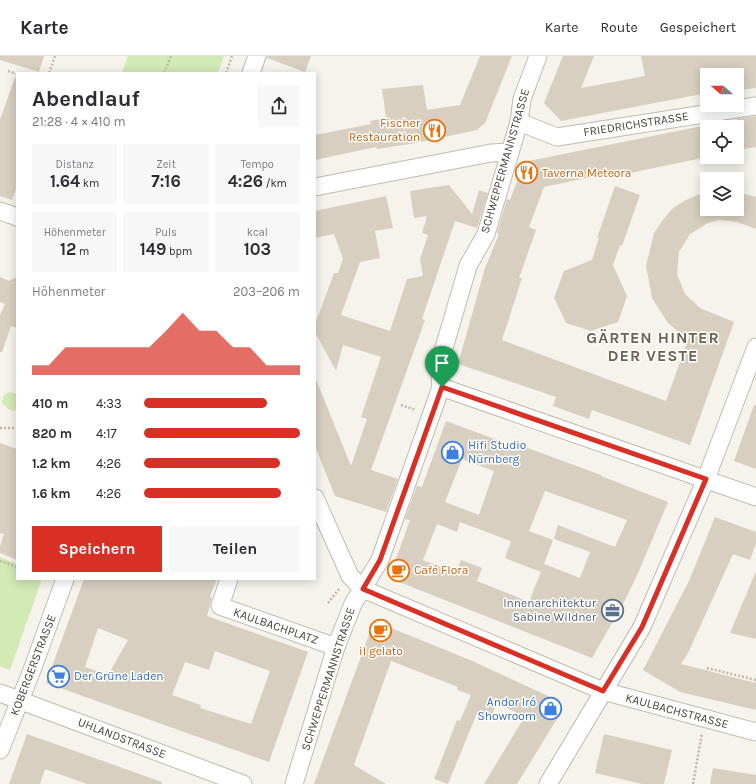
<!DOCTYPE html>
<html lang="de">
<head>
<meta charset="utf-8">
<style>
	:root { --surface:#fff; --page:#f7f7f7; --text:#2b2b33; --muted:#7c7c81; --line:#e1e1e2; --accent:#d93025 }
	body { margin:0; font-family:Karla,sans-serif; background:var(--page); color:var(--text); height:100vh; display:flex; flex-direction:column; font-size:15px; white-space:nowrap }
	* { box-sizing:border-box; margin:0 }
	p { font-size:13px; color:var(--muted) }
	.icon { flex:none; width:22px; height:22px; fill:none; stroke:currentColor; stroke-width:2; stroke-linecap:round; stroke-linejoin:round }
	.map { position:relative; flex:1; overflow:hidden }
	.drawer { position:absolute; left:16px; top:16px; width:300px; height:508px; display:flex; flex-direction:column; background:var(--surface); border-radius:0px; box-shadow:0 2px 10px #0003 }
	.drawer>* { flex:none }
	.needle { width:26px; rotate:290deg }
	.buttons { position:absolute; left:700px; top:12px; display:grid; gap:8px }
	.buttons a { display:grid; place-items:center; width:44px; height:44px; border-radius:0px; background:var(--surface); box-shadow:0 2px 10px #0003; font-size:20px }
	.pin { position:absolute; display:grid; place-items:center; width:34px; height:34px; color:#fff; margin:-41px -17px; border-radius:50% 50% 50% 0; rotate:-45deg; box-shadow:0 0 4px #0007 }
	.pin .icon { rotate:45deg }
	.round { display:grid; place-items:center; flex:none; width:42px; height:42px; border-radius:0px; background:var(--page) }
	.head { display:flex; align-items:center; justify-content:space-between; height:68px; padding:0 16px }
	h1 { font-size:22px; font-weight:700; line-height:30px }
	.stats { display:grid; grid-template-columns:repeat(3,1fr); gap:6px; height:68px; padding:4px 16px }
	.stats div { display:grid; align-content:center; border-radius:0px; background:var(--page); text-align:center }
	.stats b { font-size:17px; font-weight:700 }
	.stats small { font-size:11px; font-weight:400 }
	.stats p { font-size:11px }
	.chart { height:112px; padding:8px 16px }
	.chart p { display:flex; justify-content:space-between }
	.chart svg { width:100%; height:72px; margin-top:4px; fill:var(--accent); opacity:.7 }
	.primary-button { display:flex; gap:8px; margin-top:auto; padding:8px 16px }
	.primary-button a { flex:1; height:46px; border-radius:0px; background:var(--accent); color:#fff; font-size:16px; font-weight:700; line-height:46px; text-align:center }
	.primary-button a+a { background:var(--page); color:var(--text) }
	ul { padding:0 16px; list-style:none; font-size:13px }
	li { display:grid; grid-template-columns:64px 48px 1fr; align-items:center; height:30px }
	li i { height:10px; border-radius:5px; background:var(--accent) }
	header { display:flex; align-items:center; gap:24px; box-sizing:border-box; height:56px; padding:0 20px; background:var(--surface); border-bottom:1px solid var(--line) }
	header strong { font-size:19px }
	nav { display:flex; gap:22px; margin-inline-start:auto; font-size:14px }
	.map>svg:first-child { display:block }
	.green { fill:#d2eab5 }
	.building { fill:#d8cfc1; fill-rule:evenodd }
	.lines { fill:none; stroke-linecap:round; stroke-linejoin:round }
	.minor-casing { stroke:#c2bbae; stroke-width:19 }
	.path { stroke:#c4b79f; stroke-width:2.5; stroke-dasharray:2 2; stroke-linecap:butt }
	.minor { stroke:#fff; stroke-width:17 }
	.route-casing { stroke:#fff; stroke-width:8 }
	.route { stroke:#d93025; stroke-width:5 }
	.labels { text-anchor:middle; stroke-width:3; stroke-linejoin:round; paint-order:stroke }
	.food-label { font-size:12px; fill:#c56008; stroke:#fff; text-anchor:start }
	.street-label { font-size:12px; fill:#4b4439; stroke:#fff }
	.shop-label { font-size:12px; fill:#366cbe; stroke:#fff; text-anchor:start }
	.service-label { font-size:12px; fill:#4e5e75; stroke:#fff; text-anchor:end }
	.district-label { font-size:16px; font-weight:bold; letter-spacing:1px; fill:#6e6250; stroke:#fff }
</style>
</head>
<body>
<header>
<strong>Karte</strong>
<nav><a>Karte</a><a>Route</a><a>Gespeichert</a></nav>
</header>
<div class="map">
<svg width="756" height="728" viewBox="0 0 756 728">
	<rect width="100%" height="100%" fill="#f6f3ec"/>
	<g class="green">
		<polygon points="128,0 224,0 218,17 122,17"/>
		<polygon points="10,336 17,338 17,353 13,355 8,353 2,347 4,339"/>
		<polygon points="0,501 17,508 17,523 42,523 10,614 0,610"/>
	</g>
	<g class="building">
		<polygon points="0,0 44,0 39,16 0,4"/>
		<polygon points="267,0 311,0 305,16 267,2"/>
		<polygon points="480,0 512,0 485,67 477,74 416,87 377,93 376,91 315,104 315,79 371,68 370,65 386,62 382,33 423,29 427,54 460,49"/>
		<polygon points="563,0 594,0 581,32 645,20 641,0 756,0 756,32 740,34 737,19 707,19 707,37 561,65 544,47"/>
		<polygon points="15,21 17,22 17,130 12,144 0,140 0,64"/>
		<polygon points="756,60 756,91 737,94 737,63"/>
		<polygon points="707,69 707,101 611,121 611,117 544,131 529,171 536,174 519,222 522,222 502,284 666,345 689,281 680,277 668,267 652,242 646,210 654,177 662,165 673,152 686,144 707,135 707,153 737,153 737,136 756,141 756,173 737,166 719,164 708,167 690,178 679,196 677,218 685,238 700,252 734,266 690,389 592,354 589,363 553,350 556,341 458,308 485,212 499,178 497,177 507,143 510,144 524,106"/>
		<polygon points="449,129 472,158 479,134 488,137 477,172 455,165 422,263 425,264 371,414 398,423 386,456 335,440 315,390 315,321 351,410 367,363 361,361 381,301 343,289 336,315 315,276 315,269 334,217 338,217 343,203 334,178 315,182 315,155 386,140 393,172 375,175 380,202 360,206 341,259 390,275 407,223 423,220 420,203 428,179 422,177 427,160 414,162 410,135"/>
		<polygon points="615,130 640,139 622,190 620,189 613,209 627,240 618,266 591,275 566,267 554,242 564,215 592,204 599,182 597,182"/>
		<polygon points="0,221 9,225 17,221 17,272 11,270 2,296 0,296 0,259 5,248 0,246"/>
		<polygon points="754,349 756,350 756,413 734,405"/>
		<path d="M446 365 524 394 525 391 601 419V420L668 446 639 515 624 546 592 602 389 522 410 464 405 463 417 430 422 431ZM462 403 494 415 479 459 445 446ZM545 435 627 464 615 491 558 469 554 483 590 496 580 522 544 508 529 546 477 525 482 512 461 504 456 517 423 504 437 468 457 476 460 466 511 485 505 502 541 516 553 484 529 475Z"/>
		<polygon points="0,387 17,393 17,504 0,497 0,490 4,478 0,477"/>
		<polygon points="715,461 756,476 756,487 750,504 733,498 688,597 681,608 756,627 756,654 680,636 643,614 689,525"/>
		<polygon points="756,515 756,583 730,577"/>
		<path d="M84 523H217L210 540 212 542 207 560 308 596 269 706 46 627ZM98 572 128 584 108 619 85 611ZM215 595 270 615 251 668 200 652 201 649 172 639 185 606 209 614Z"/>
		<polygon points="374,565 470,604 557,644 560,658 517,728 484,728 525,660 496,648 491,662 477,657 448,728 434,723 457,664 460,665 471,639 457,634 458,631 391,605 354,709 386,728 314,728"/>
		<polygon points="27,678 162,726 162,728 87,728 45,713 40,728 9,728"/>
		<polygon points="604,678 672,694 664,728 642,728 595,717"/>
		<polygon points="713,712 756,719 756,728 710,728"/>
	</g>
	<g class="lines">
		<defs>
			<g id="minor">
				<polyline points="251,17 257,0"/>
				<polyline points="519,66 557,81 756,50"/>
				<polyline points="315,131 491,97 510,96"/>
				<polyline points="0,155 17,161"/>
				<polyline points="441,331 756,441"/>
				<polyline points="315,442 350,520 363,533 603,635 756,676"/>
				<polyline points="229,523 220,550 336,591"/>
				<polyline points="0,637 243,728"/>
				<polyline points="0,694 32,614 65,523"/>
				<polyline points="294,728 336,591 353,548 380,504 441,331 439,309 468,210 486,178 519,66 522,43 538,0"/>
				<polyline points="548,728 642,571 706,423 756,291"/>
			</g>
		</defs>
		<use href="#minor" class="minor-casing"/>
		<g class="path">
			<polyline points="8,15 17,18"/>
			<polyline points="49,17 55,0"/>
			<polyline points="164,17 171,0"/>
			<polyline points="226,17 232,0"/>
			<polyline points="401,349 416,354"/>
			<polyline points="0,372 17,372"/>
			<polyline points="0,505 17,511"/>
			<polyline points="328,547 339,533"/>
			<polyline points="707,612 756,624"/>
			<polyline points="693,728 702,677"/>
		</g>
		<use href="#minor" class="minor"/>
	</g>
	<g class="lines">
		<defs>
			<polygon id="route" points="442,331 706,423 642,571 603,635 363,533 380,504"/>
		</defs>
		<use href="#route" class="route-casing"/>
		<use href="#route" class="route"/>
	</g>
	<defs>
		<symbol id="restaurant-ring" viewBox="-11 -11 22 22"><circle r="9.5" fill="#fff" stroke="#e8710a" stroke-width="1.5"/><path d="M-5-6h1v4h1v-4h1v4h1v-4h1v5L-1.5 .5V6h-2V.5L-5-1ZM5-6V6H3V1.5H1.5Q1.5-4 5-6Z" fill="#e8710a"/></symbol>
		<symbol id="shop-ring" viewBox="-11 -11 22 22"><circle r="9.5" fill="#fff" stroke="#3f7fe0" stroke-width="1.5"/><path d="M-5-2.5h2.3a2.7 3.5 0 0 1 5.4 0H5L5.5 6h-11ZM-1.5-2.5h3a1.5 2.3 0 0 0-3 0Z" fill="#3f7fe0"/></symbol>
		<symbol id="cafe-ring" viewBox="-11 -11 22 22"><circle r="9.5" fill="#fff" stroke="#e8710a" stroke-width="1.5"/><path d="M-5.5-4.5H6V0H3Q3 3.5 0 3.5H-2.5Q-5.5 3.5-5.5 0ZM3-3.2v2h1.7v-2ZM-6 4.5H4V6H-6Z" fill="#e8710a"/></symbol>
		<symbol id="office-ring" viewBox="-11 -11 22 22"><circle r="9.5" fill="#fff" stroke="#5c6f8a" stroke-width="1.5"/><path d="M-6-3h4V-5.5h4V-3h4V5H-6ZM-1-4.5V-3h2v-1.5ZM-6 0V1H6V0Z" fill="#5c6f8a"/></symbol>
		<symbol id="supermarket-ring" viewBox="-11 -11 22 22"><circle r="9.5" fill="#fff" stroke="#3f7fe0" stroke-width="1.5"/><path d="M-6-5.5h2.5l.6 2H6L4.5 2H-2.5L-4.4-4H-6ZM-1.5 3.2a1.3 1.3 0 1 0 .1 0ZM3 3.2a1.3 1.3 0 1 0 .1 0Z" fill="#3f7fe0"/></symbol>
	</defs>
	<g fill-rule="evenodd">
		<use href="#restaurant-ring" x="422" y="62" width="25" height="25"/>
		<use href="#restaurant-ring" x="514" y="104" width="25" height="25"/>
		<use href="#shop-ring" x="440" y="384" width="25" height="25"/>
		<use href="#cafe-ring" x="386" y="502" width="25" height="25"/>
		<use href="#office-ring" x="600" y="542" width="25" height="25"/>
		<use href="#cafe-ring" x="368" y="562" width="25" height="25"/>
		<use href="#supermarket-ring" x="46" y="608" width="25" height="25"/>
		<use href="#shop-ring" x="538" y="640" width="25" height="25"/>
	</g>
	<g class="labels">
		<g class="food-label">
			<text x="420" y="71" text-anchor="end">Fischer<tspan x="420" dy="14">Restauration</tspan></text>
			<text x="542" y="121">Taverna Meteora</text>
			<text x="414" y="518">Café Flora</text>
			<text x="381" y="599" text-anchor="middle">il gelato</text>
		</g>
		<g class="street-label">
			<text transform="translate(636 68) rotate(-9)" y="4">FRIEDRICHSTRASSE</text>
			<text transform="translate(505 105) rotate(-74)" y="4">SCHWEPPERMANNSTRASSE</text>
			<text transform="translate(276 570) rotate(19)" y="4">KAULBACHPLATZ</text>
			<text transform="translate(33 609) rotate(-69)" y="4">KOBERGERSTRASSE</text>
			<text transform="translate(328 623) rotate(-72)" y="4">SCHWEPPERMANNSTRASSE</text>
			<text transform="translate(677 655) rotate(15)" y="4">KAULBACHSTRASSE</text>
			<text transform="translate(122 682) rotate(21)" y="4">UHLANDSTRASSE</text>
		</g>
		<g class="shop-label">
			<text x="468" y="393">Hifi Studio<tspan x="468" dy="14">Nürnberg</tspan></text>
			<text x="74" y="624">Der Grüne Laden</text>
			<text x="536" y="650" text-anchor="end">Andor Iró<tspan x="536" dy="14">Showroom</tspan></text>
		</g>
		<g class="service-label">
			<text x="596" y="551">Innenarchitektur<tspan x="596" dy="14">Sabine Wildner</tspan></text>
		</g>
		<g class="district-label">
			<text x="653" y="287">GÄRTEN HINTER<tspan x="653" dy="18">DER VESTE</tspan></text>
		</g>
	</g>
</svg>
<div class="buttons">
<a><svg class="needle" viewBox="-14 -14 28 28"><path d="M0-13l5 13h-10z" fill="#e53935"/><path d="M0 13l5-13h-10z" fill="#7c7c81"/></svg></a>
<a><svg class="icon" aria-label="locate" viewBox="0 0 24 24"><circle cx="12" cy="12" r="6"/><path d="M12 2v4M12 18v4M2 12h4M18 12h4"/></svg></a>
<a><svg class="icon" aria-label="layers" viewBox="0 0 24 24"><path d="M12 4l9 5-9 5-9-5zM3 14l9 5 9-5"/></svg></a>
</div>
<div class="pin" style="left:442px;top:331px;background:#1e9e55"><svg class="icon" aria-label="arrive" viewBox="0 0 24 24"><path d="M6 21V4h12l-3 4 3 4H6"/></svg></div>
<section class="drawer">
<div class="head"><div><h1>Abendlauf</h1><p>21:28 · 4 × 410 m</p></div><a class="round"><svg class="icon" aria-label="share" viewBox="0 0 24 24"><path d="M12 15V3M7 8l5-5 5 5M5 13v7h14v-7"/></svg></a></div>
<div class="stats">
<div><p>Distanz</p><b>1.64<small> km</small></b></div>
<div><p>Zeit</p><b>7:16</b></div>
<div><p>Tempo</p><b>4:26<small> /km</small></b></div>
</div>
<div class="stats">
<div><p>Höhenmeter</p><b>12<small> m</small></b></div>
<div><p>Puls</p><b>149<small> bpm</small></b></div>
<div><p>kcal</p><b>103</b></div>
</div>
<div class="chart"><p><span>Höhenmeter</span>203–206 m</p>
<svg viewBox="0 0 160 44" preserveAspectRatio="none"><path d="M0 44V38L10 38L20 27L30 27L40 27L50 27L60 27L70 27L80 17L90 6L100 17L110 17L120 27L130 27L140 38L150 38L160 38V44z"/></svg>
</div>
<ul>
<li><b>410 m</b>4:33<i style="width:79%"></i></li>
<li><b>820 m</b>4:17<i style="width:100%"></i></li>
<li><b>1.2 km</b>4:26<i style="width:87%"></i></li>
<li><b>1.6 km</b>4:26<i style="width:88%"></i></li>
</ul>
<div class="primary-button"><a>Speichern</a><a>Teilen</a></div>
</section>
</div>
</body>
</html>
